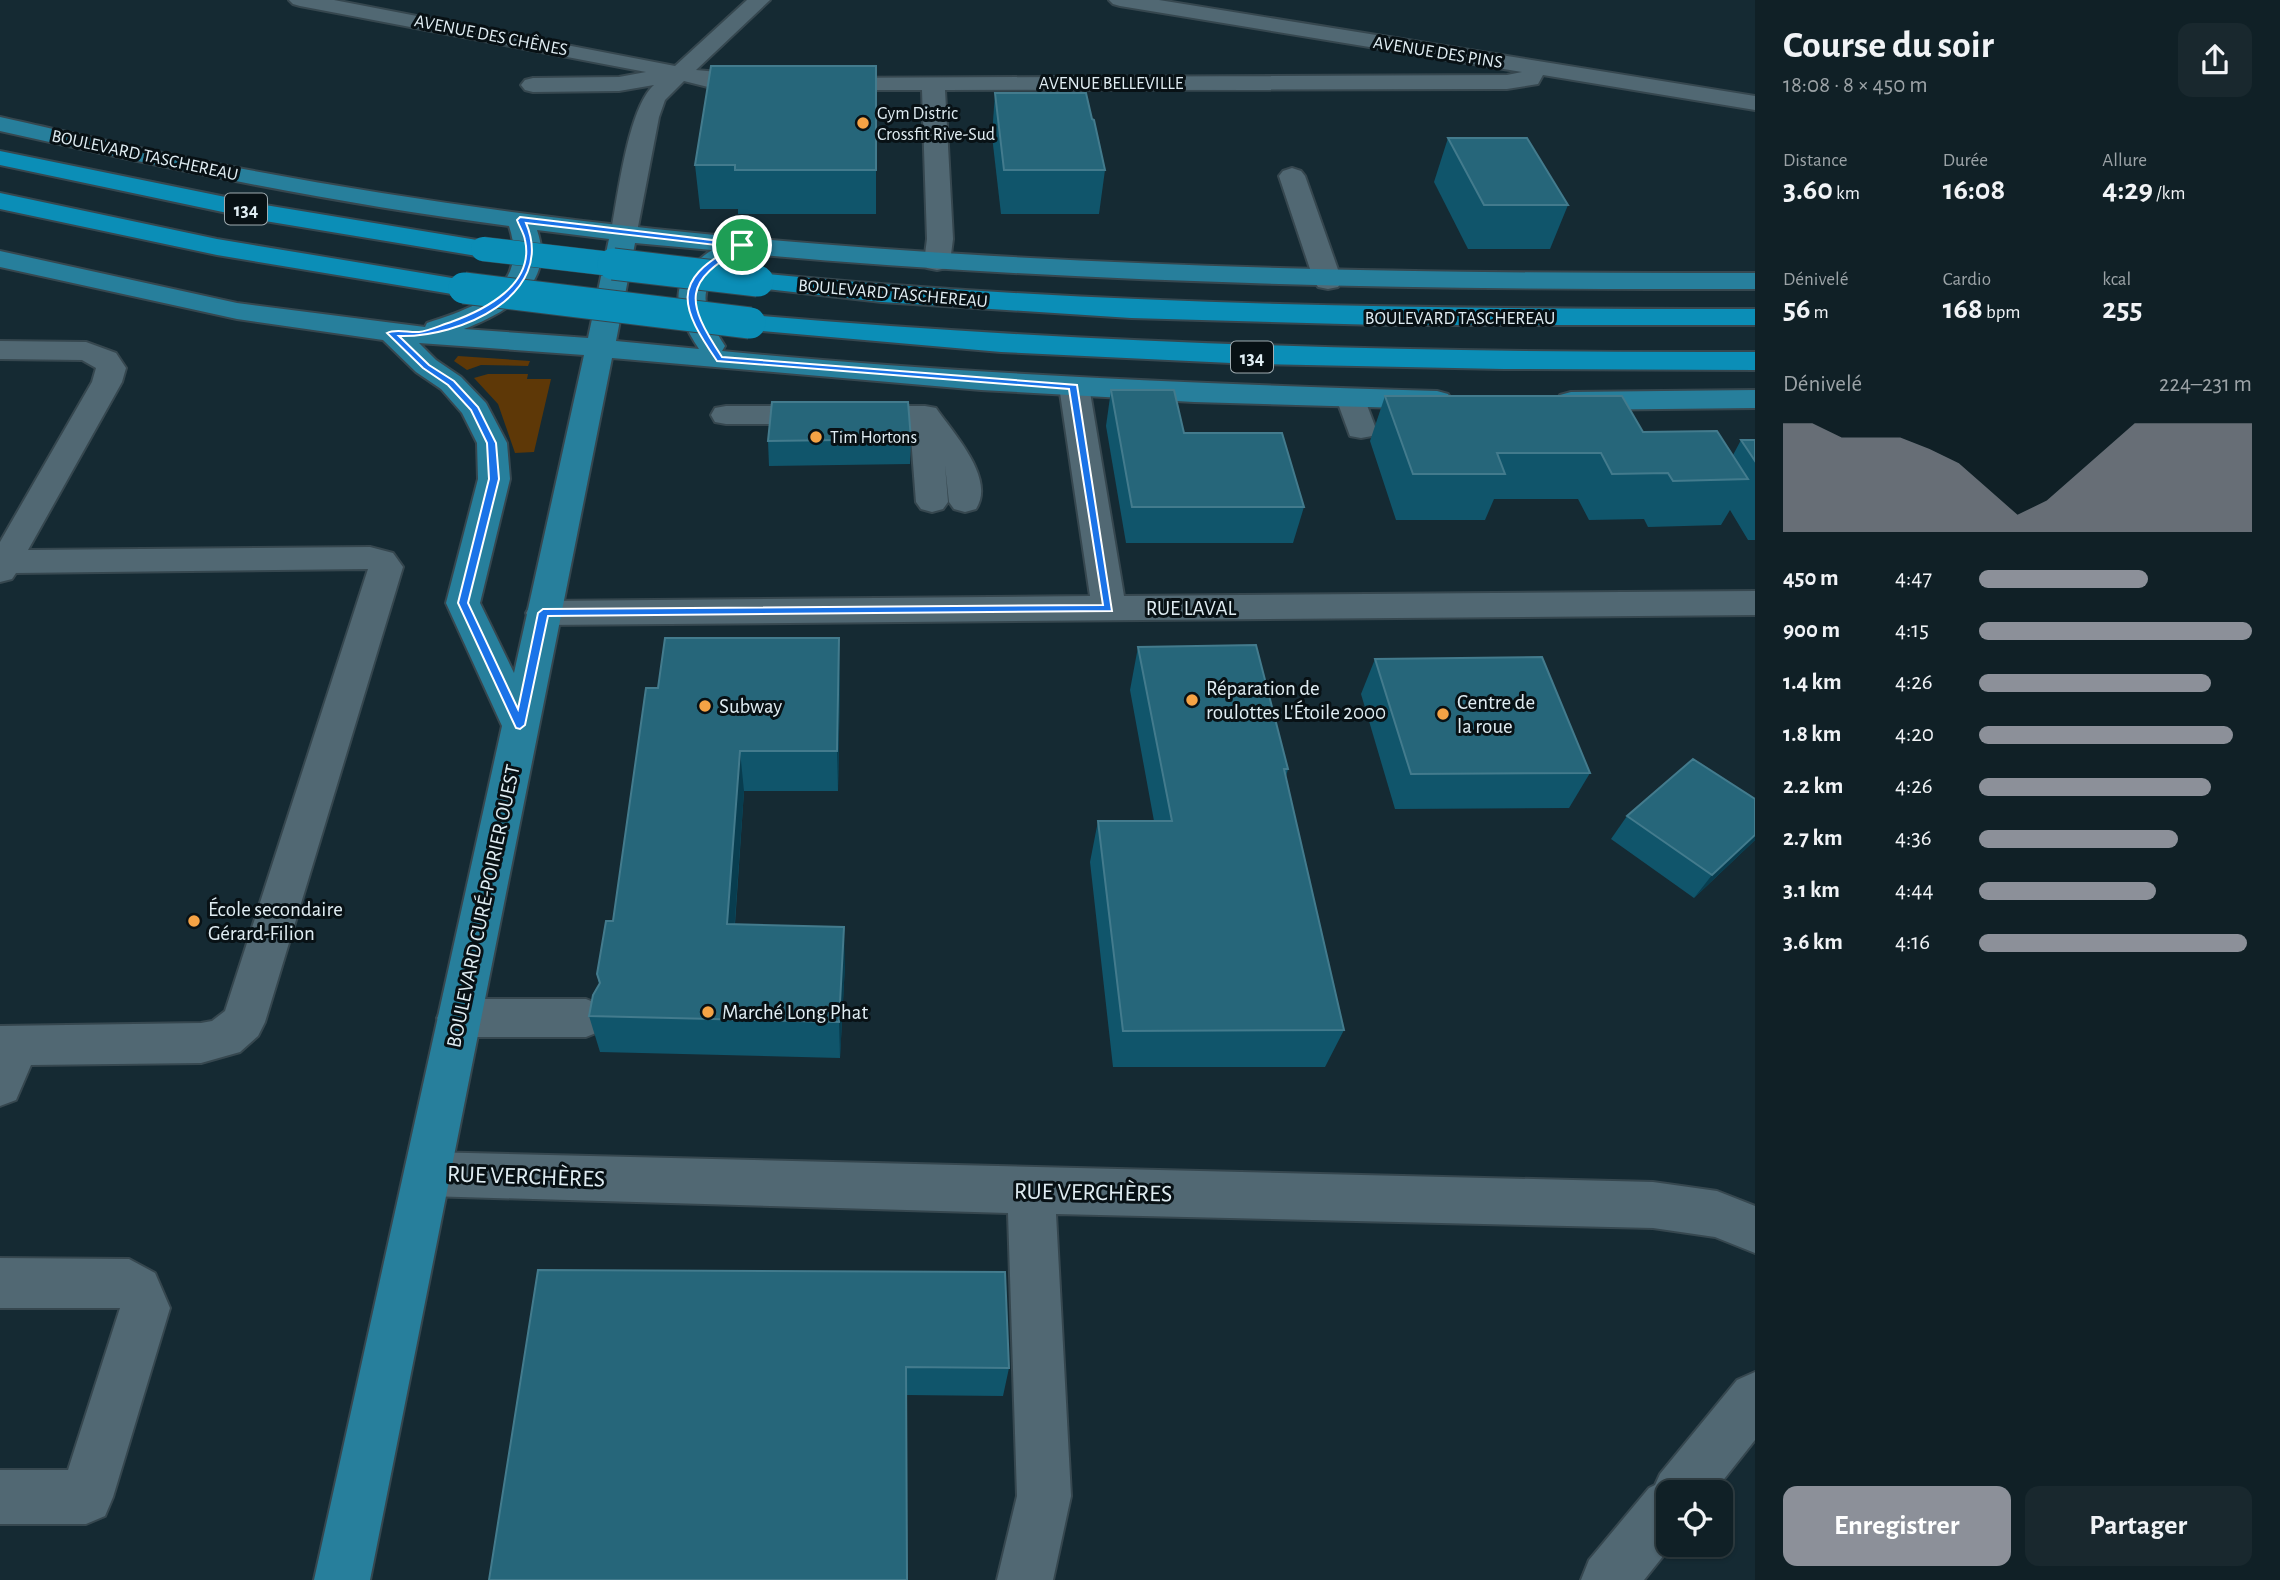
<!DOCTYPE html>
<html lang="fr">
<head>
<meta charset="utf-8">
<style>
	:root { --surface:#102026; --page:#19282e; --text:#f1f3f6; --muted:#9ca3a7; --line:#303e43; --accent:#8c9099 }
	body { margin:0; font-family:"Alegreya Sans",sans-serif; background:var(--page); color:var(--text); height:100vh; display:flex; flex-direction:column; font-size:26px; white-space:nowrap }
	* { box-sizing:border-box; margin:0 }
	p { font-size:23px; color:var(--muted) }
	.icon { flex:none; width:38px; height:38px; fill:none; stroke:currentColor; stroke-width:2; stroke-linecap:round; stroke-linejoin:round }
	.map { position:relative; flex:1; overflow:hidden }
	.details { display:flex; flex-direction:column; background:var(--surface); width:525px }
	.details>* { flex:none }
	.buttons { position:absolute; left:1656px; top:1480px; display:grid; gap:14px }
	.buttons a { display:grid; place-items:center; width:77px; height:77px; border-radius:14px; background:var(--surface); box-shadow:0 2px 5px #0004,0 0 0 2px var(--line); font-size:35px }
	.pin { position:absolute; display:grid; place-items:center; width:60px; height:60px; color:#fff; margin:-30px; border:4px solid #fff; border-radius:50%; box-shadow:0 2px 7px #0007 }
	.round { display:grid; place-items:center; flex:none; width:74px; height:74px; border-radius:14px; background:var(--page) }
	.head { display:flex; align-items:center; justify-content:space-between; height:119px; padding:0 28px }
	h1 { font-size:38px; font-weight:600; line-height:52px }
	.figures { display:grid; grid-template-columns:repeat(3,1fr); gap:10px; height:119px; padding:7px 28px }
	.figures div { display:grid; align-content:center }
	.figures b { font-size:30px; font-weight:600 }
	.figures small { font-size:19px; font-weight:400 }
	.figures p { font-size:19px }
	.chart { height:196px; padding:14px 28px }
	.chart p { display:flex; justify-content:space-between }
	.chart svg { width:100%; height:126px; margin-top:7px; fill:var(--accent); opacity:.7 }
	.button { display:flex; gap:14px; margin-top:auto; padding:14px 28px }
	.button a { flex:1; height:80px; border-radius:14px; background:var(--accent); color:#fff; font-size:28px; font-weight:600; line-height:80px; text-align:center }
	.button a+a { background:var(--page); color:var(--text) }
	ul { padding:0 28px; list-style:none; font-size:23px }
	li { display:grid; grid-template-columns:112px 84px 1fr; align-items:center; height:52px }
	li i { height:18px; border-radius:9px; background:var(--accent) }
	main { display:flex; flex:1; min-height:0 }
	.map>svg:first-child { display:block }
	.green { fill:#5e3807 }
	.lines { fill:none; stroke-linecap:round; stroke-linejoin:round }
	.minor-casing { stroke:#36474f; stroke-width:4 }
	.major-casing { stroke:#36474f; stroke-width:4 }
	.highway-casing { stroke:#36474f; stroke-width:4 }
	.minor { fill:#516873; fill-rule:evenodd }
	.major { fill:#277f9c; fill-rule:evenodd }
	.highway { fill:#0b8eb7; fill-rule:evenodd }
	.highway-bridge-far1-casing { stroke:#36474f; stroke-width:25; stroke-linecap:butt }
	.highway-bridge-casing { stroke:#36474f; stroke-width:33; stroke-linecap:butt }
	.highway-bridge-far1 { stroke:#0b8eb7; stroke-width:24 }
	.highway-bridge { stroke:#0b8eb7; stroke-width:31 }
	.wall { fill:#10556b }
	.shaded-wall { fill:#083d4f }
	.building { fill:#26667a; stroke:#437b8d; stroke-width:2 }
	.route { fill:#1a73e8; stroke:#fff; stroke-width:2; fill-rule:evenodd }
	.poi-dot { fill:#f5a345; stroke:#081115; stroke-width:2.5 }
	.labels { text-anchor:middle; stroke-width:6; stroke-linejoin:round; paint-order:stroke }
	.far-street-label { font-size:18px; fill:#e0edf3; stroke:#081115 }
	.far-poi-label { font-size:18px; fill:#e0edf3; stroke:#081115; text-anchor:start }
	.shield { fill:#081115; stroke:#9fabb0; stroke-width:2 }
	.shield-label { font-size:19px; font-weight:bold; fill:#e0edf3 }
	.street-label { font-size:21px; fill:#e0edf3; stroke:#081115 }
	.poi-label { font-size:21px; fill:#e0edf3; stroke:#081115; text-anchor:start }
	.near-street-label { font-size:24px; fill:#e0edf3; stroke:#081115 }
</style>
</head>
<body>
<main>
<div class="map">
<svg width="1755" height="1580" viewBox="0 0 1755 1580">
	<rect width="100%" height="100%" fill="#152a33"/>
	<g class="green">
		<polygon points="458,356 530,361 528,366 481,365 467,370 454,361"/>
		<polygon points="488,374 528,374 527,379 551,379 534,452 515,453 498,404 474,378"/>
	</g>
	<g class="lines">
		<defs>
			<g id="minor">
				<path d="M289 0H334L675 66 747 0H770L696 70 763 76 771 78 775 83 771 88 763 90 708 87 684 81 665 100 659 117 637 232 633 238 624 240 615 238 611 232C618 196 628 108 654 85L619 91 533 92 525 90 521 85 525 80 533 78 619 77 646 72 300 6 293 4Z"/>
				<polygon points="1109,0 1159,0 1755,96 1755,110 1543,75 1538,84 1507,89 945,90 953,239 950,262 947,268 937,270 927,268 924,262 927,239 922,90 823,90 815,88 811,83 815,78 1507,75 1522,72 1120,6 1113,4"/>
				<polygon points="1292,168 1301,171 1305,176 1342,281 1338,287 1328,289 1318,287 1314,281 1279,176 1283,171"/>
				<polygon points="0,341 86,342 116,353 126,368 122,382 28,550 370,547 393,553 403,567 265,1022 258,1036 240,1052 201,1063 31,1065 16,1100 0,1106 0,1026 201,1023 212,1021 225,1011 368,569 16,573 12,579 0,582 0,542 92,382 96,368 82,360 0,359"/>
				<polygon points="1074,377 1084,380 1089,386 1124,596 1755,591 1755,615 543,625 531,622 526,613 531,604 543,601 1090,596 1059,386 1064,380"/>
				<polygon points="1351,389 1362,392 1376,429 1372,436 1361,438 1350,436 1336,398 1340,392"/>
				<path d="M726 406H925L936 408C953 433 996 478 976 509L965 512 954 509 949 502 945 465 948 502 943 509 932 512 921 509 916 502 910 424H726L715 422 711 415 715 408Z"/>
				<polygon points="459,999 586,999 601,1005 608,1018 601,1031 586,1037 459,1037 444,1031 437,1018 444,1005"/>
				<polygon points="427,1152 1653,1182 1717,1191 1755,1206 1755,1253 1715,1237 1653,1228 1056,1214 1071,1496 1053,1580 997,1580 1017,1496 1008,1213 427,1196 410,1190 404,1174 410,1158"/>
				<polygon points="0,1258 129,1259 155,1273 170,1308 113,1497 105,1516 86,1524 0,1524 0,1470 68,1470 120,1308 0,1308"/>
				<polygon points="1755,1372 1755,1440 1713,1493 1668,1493 1668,1545 1672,1545 1644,1580 1581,1580 1589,1560 1649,1488 1655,1485 1660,1474 1737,1380"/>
			</g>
			<g id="major">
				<path d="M0 117C72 133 144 150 217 164 362 192 510 214 655 229 1021 267 1388 274 1755 273V289C1416 290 1078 284 740 253 735 261 726 264 719 271 693 293 710 323 725 346L722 351C960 374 1198 384 1437 391L1448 394 1452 400 1448 406 1437 409 1194 402 981 390 612 358 370 1580H314L502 726 446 603 478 479 477 443 462 413 441 389 416 372 383 340 237 319 0 267V251L237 303 425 327 427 323C476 307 530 289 509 226 337 204 169 169 0 131ZM537 230 609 239 588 338 464 329C508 312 556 284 537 230ZM635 243 712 250C667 279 672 308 699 349L616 341ZM419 343 584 355 514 673 480 603 510 479 507 443 486 403 461 377 436 360Z"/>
				<polygon points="1755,390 1755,408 1571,410 1560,407 1556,401 1560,395 1571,392"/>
			</g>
			<g id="highway">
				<polygon points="0,151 265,205 483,241 492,243 496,249 492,255 483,257 265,221 0,165"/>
				<polygon points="0,193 217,239 464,280 474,282 478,288 474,294 464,296 217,255 0,209"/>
				<path d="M758 273C1090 306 1422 309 1755 309V325H1380L1131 318 882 302 748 287 744 281 748 275Z"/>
				<path d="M750 315C1085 344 1419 353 1755 352V370L1503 369 1252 364 1001 352 740 329 736 323 740 317Z"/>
			</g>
		</defs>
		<use href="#minor" class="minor-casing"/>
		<use href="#major" class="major-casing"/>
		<use href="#highway" class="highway-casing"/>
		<use href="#minor" class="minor"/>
		<use href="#major" class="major"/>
		<use href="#highway" class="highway"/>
		<defs>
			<polyline id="highway-bridge-far1" points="483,249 628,266"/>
			<g id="highway-bridge">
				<polyline points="613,264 758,281"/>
				<polyline points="464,288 750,323"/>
			</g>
		</defs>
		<use href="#highway-bridge-far1" class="highway-bridge-far1-casing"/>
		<use href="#highway-bridge" class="highway-bridge-casing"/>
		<use href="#highway-bridge-far1" class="highway-bridge-far1"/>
		<use href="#highway-bridge" class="highway-bridge"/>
	</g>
	<g class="wall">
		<polygon points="876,66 876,214 738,214 738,209 700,209 695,165"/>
		<polygon points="995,93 1092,119 1105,170 1099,214 1001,214 992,136"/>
		<polygon points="1448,138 1568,205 1550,249 1468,249 1434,182"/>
		<polygon points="1111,390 1304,507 1293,543 1126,543 1106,426"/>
		<polygon points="1385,396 1643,432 1733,455 1741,440 1755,440 1755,540 1748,540 1730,510 1721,525 1648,527 1644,519 1589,520 1578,499 1494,499 1485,520 1396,520 1370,441"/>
		<polygon points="911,439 910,464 769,466 768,441"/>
		<polygon points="1138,647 1288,769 1286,777 1344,1030 1325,1067 1113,1067 1090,862 1098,821 1154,821 1130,690"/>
		<polygon points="1375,659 1590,773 1569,808 1395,809 1361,694"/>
		<polygon points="840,679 838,791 744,791 735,924 845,964 840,1058 600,1052 589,1016 599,984 597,974 613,921 658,688"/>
		<polygon points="1627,816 1755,840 1694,898 1611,839"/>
		<polygon points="1005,1272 1009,1368 1003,1396 906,1395 489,1580"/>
	</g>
	<g class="shaded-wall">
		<polygon points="839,638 840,679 838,791 837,751"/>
		<polygon points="740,751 744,791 732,961 727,924"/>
		<polygon points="1755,835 1755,840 1694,898 1712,875"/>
		<polygon points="844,927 845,964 840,1058 839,1022"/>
	</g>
	<g class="building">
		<polygon points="711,66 876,66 876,170 735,170 735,165 695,165"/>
		<polygon points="995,93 1086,93 1092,119 1094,120 1105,170 1004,170"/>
		<polygon points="1448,138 1527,138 1568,205 1484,205"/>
		<polygon points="1111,390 1174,390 1184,433 1282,433 1304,507 1132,507"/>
		<polygon points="1385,396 1622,396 1643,432 1717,431 1748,479 1673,481 1668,473 1612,474 1601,453 1497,453 1505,474 1413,474"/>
		<polygon points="772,402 908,402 911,439 768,441"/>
		<polygon points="1741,440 1755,440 1755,461"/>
		<polygon points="665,638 839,638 837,751 740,751 727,924 844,927 839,1022 589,1016 593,995 600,983 597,974 606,921 613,921 646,688 658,688"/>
		<polygon points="1256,645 1288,769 1284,769 1344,1030 1123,1031 1098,821 1172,821 1138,647"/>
		<polygon points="1542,657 1590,773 1411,774 1375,659"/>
		<polygon points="1693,759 1755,799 1755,835 1712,875 1627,816"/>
		<polygon points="538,1270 1005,1272 1009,1368 906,1367 907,1580 489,1580"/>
	</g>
	<path class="route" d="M520 217 745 244V247C682 281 685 301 722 357L1077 385 1112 611 548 616 525 725 520 729 516 728 458 603 489 479 487 443 471 410 448 385 423 368 387 333C396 328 409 333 419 332 429 331 441 325 451 322 484 310 535 285 525 240 524 233 519 226 517 220ZM526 223 734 247C669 281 681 308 717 361L1069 389 1103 605 543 609 538 613 518 709 468 603 499 479 496 443 478 407 454 381 429 365 399 336C458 338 557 296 526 223Z"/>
	<g class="poi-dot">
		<circle cx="863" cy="123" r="7"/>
		<circle cx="816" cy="437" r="7"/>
		<circle cx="1192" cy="700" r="7"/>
		<circle cx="705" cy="706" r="7"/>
		<circle cx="1443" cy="714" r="7"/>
		<circle cx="194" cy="921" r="7"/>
		<circle cx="708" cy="1012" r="7"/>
	</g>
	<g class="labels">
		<g class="far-street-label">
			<text transform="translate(491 35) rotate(11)" y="6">AVENUE DES CHÊNES</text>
			<text transform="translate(1438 52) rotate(9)" y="6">AVENUE DES PINS</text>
			<text x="1111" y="89">AVENUE BELLEVILLE</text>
			<text transform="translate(145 155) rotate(12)" y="6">BOULEVARD TASCHEREAU</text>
			<text transform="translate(893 293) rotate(5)" y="6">BOULEVARD TASCHEREAU</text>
			<text x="1460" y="324">BOULEVARD TASCHEREAU</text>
		</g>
		<g class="far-poi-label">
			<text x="877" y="119">Gym Distric<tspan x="877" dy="21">Crossfit Rive-Sud</tspan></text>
			<text x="830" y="443">Tim Hortons</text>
		</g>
		<g class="shield">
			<rect x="225" y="193.5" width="42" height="31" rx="5"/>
			<rect x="1231" y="341.5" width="42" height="31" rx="5"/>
		</g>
		<g class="shield-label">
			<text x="246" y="216">134</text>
			<text x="1252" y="364">134</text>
		</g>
		<g class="street-label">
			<text x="1191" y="615">RUE LAVAL</text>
			<text transform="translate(483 906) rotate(-78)" y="7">BOULEVARD CURÉ-POIRIER OUEST</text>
		</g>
		<g class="poi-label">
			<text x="1206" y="695">Réparation de<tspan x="1206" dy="24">roulottes L'Étoile 2000</tspan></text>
			<text x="1457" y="709">Centre de<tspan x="1457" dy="24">la roue</tspan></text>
			<text x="719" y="713">Subway</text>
			<text x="208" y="916">École secondaire<tspan x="208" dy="24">Gérard-Filion</tspan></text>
			<text x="722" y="1019">Marché Long Phat</text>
		</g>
		<g class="near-street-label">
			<text transform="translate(526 1176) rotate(2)" y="8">RUE VERCHÈRES</text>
			<text transform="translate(1093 1192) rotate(1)" y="8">RUE VERCHÈRES</text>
		</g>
	</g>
</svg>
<div class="buttons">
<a><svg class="icon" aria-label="locate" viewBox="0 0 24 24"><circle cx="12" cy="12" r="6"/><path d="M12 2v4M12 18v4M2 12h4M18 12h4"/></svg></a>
</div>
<div class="pin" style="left:742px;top:245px;background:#1e9e55"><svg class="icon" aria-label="arrive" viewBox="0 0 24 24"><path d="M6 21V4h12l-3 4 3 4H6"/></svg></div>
</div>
<section class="details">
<div class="head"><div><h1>Course du soir</h1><p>18:08 · 8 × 450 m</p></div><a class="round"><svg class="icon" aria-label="share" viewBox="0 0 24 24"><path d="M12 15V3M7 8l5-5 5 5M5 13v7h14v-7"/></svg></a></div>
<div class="figures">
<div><p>Distance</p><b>3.60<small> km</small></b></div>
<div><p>Durée</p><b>16:08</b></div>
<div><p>Allure</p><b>4:29<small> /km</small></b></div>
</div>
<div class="figures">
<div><p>Dénivelé</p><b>56<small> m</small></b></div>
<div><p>Cardio</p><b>168<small> bpm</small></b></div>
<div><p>kcal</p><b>255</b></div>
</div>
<div class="chart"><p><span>Dénivelé</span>224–231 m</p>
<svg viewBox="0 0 160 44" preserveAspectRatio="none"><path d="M0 44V6L10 6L20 11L30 11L40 11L50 15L60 20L70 29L80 38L90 33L100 24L110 15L120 6L130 6L140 6L150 6L160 6V44z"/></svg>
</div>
<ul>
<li><b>450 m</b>4:47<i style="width:62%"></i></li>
<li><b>900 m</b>4:15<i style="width:100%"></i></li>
<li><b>1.4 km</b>4:26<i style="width:85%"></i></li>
<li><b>1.8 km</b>4:20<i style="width:93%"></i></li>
<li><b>2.2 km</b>4:26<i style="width:85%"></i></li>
<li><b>2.7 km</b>4:36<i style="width:73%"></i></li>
<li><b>3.1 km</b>4:44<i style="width:65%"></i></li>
<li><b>3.6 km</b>4:16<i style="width:98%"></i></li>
</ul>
<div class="button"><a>Enregistrer</a><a>Partager</a></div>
</section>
</main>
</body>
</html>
